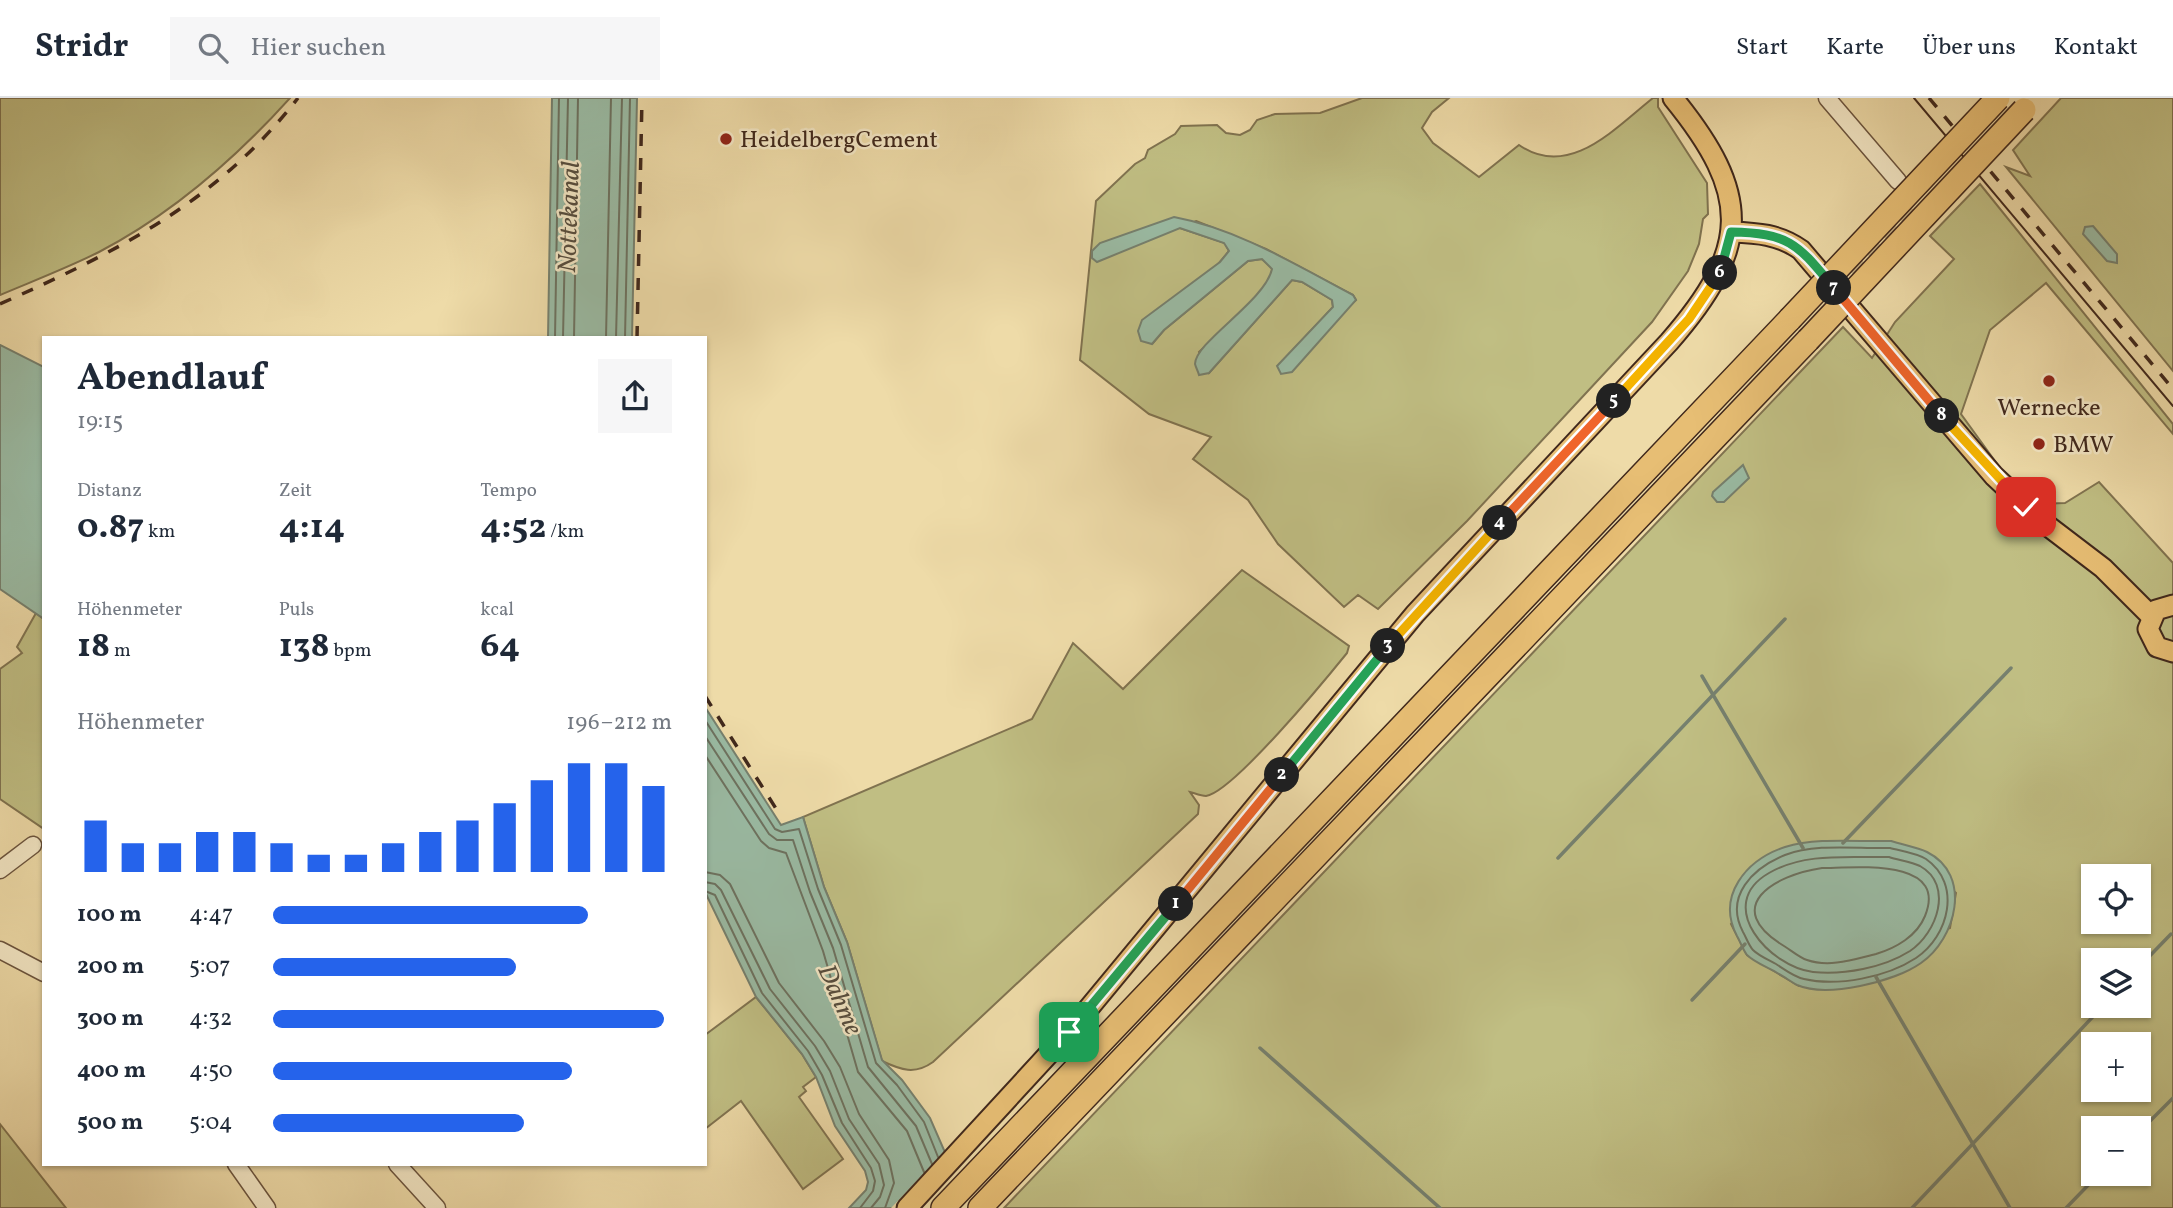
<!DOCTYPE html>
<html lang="de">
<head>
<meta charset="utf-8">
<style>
	:root { --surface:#fff; --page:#f6f6f7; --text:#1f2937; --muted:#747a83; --line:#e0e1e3; --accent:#2563eb }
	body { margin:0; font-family:Vollkorn,serif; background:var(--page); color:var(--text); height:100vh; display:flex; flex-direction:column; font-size:26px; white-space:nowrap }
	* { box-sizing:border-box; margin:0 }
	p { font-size:23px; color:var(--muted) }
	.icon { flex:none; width:38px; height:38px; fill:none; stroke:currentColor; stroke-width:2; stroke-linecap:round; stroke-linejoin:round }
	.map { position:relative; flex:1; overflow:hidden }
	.details { position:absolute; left:42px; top:238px; width:665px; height:830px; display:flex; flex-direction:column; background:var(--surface); border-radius:0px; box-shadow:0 2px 5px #0004 }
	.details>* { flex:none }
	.buttons { position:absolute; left:2081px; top:766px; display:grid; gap:14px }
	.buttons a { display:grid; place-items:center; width:70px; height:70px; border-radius:0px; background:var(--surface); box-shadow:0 2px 5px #0004; font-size:35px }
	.pin { position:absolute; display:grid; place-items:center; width:60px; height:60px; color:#fff; margin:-30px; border-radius:14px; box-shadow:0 4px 10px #0006 }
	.km { position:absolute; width:35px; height:35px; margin:-18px; border-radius:50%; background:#222; color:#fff; font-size:19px; line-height:35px; text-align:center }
	.round { display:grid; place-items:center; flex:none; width:74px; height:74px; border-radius:0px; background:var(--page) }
	.overview { display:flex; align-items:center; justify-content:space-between; height:119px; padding:0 35px }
	h1 { font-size:38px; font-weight:700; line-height:52px }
	.figures { display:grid; grid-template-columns:repeat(3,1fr); gap:10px; height:119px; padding:7px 35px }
	.figures div { display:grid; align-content:center }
	.figures b { font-size:35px; font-weight:700 }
	.figures small { font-size:19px; font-weight:400 }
	.figures p { font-size:19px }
	.chart { height:196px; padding:14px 35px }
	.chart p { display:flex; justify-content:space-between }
	.chart svg { width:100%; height:126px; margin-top:7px; stroke:var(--accent); stroke-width:6 }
	ul { padding:0 35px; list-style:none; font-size:23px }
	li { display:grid; grid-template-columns:112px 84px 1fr; align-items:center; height:52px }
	li i { height:18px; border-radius:9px; background:var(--accent) }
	header { display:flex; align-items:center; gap:42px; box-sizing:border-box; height:98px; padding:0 35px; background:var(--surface); border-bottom:2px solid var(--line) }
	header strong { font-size:33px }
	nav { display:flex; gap:38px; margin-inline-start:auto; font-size:24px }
	.search { width:490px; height:63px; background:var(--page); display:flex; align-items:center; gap:18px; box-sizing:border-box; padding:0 24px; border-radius:0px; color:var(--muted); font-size:26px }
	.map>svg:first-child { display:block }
	.green { fill:#c0be83; stroke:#807350; stroke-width:2; fill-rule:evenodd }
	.water { fill:#9abba4; stroke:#76806e; stroke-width:2 }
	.pier { fill:#eedba8 }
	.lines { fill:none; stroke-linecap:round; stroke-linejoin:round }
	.shore { stroke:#6d7260; stroke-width:2 }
	.stream { stroke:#76806e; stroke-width:3.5 }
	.minor-tunnel { stroke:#cbb78c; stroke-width:16; stroke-dasharray:16 8; stroke-linecap:butt }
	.minor-casing { stroke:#6c553f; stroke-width:19 }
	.major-casing { stroke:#40281c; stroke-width:23 }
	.highway-casing { stroke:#40281c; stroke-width:26 }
	.minor { stroke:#f4e8c6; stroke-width:16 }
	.major { stroke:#e7be74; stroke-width:19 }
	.highway { stroke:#e7be74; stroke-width:23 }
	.tram { stroke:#40281c; stroke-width:2 }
	.rail { stroke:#40281c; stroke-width:3.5; stroke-dasharray:12 12; stroke-linecap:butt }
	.highway-bridge-casing { stroke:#40281c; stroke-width:26; stroke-linecap:butt }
	.highway-bridge { stroke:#e7be74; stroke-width:23 }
	.split-1-casing { stroke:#fff; stroke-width:14 }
	.split-2-casing { stroke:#fff; stroke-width:14 }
	.split-3-casing { stroke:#fff; stroke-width:14 }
	.split-4-casing { stroke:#fff; stroke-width:14 }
	.split-5-casing { stroke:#fff; stroke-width:14 }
	.split-6-casing { stroke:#fff; stroke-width:14 }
	.split-7-casing { stroke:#fff; stroke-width:14 }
	.split-8-casing { stroke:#fff; stroke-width:14 }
	.split-9-casing { stroke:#fff; stroke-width:14 }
	.split-1 { stroke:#22a559; stroke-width:9 }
	.split-2 { stroke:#f0652b; stroke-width:9 }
	.split-3 { stroke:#22a559; stroke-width:9 }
	.split-4 { stroke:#f5b400; stroke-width:9 }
	.split-5 { stroke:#f0652b; stroke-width:9 }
	.split-6 { stroke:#f5b400; stroke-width:9 }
	.split-7 { stroke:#22a559; stroke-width:9 }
	.split-8 { stroke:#f0652b; stroke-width:9 }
	.split-9 { stroke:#f5b400; stroke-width:9 }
	.poi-dot { fill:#8f2418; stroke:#f4e8c6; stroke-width:2.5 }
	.labels { text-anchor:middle; stroke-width:5; stroke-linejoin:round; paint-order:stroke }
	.poi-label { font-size:24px; fill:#40281c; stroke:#f4e8c6; text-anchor:start }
	.water-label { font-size:26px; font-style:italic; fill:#564d3e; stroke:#f4e8c6 }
</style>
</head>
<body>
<header>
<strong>Stridr</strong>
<div class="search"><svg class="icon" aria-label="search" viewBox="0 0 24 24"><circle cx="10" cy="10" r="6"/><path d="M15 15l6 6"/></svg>Hier suchen</div>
<nav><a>Start</a><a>Karte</a><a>Über uns</a><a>Kontakt</a></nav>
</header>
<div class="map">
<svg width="2173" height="1110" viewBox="0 0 2173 1110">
	<rect width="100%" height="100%" fill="#eedba8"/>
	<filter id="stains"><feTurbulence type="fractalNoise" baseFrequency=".00286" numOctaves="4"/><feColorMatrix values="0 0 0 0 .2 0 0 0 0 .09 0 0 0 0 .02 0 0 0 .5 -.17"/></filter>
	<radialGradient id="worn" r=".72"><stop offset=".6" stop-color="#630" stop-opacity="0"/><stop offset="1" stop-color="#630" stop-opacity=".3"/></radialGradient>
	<g class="green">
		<path d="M0 0H290C235 61 172 116 99 154 67 170 33 183 0 197Z"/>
		<path d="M1362 0H1449L1432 14 1422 30 1433 45 1479 79 1519 47C1569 82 1615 30 1653 0H1658V9L1707 85 1708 116 1703 121 1699 146 1688 173 1652 224 1467 423 1378 511 1358 497 1344 509 1278 446 1248 402 1193 361 1211 339 1149 316 1080 262 1096 103 1135 66 1145 60 1148 52 1175 36 1181 28 1217 27 1226 35 1240 37 1250 32 1257 22 1275 16 1320 15ZM1196 123 1266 151 1353 197 1356 202 1278 268 1333 209 1332 202 1302 184 1292 182 1209 275 1199 254C1221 233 1266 199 1273 171L1262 161 1248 163 1164 232 1152 246 1229 153 1225 145 1180 130Z"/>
		<polygon points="2061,0 2173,0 2173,273 2006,69 2030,78 2013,52"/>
		<path d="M1980 86 2173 326V336L2046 185 1990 232 1961 316 2008 381 2038 406 2065 405 2099 384 2173 465V1110H1004L1843 229 1872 260 1895 224 1954 161 1930 138ZM1891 743 1956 795 1950 830 1799 888 1747 857 1731 826 1819 744ZM2093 779H2138V824H2093ZM2093 863H2138V908H2093ZM2093 947H2138V992H2093ZM2093 1031H2138V1076H2093Z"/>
		<path d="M1242 472 1349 548 1347 555C1326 581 1233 694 1206 698 1201 698 1194 695 1190 694L1199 707 1198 716 933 964C915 977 901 972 882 963L847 844 824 789 803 719 1032 621 1073 545 1123 591Z"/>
		<polygon points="36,515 44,521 44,731 0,701 0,571 22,555 17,549"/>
		<polygon points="756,899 802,956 816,979 803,989 806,993 799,999 843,1061 803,1091 741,1003 705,1031 705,937"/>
		<polygon points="0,1026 66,1110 0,1110"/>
	</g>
	<g class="water">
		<polygon points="552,0 637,0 632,240 548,240"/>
		<path d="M1174 119C1238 131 1296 167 1353 197L1356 202 1292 274 1281 276 1277 268 1333 209 1332 202 1302 184 1292 182 1209 275 1199 277C1198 273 1196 270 1195 266 1195 244 1265 203 1272 171L1262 161 1248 163 1164 232 1152 246 1141 243 1138 233 1142 222 1220 164 1229 153 1224 145 1180 130 1097 164 1092 160V153L1100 145Z"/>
		<polygon points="2093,128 2117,156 2117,165 2107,163 2083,136 2085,129"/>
		<polygon points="0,247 44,269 44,521 0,491"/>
		<polygon points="1743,367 1749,380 1724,404 1717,404 1712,398 1713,394"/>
		<polygon points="705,609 781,727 803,719 824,789 847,844 882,962 902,982 930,1020 954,1075 984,1110 849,1110 866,1092 868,1084 865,1073 835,1028 816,979 802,956 756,899 705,794"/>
		<path d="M1891 743C1903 747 1917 749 1927 754 1973 777 1956 841 1921 865 1894 884 1827 900 1797 887 1791 884 1785 879 1779 876 1770 870 1755 865 1747 857 1743 852 1740 843 1737 838 1716 798 1746 762 1785 749 1818 739 1857 744 1891 743Z"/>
	</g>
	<polygon class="pier" points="947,1052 957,1074 988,1110 891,1110"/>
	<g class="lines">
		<g class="shore">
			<polyline points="555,240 559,0"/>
			<polyline points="563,240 568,0"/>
			<polyline points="574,240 578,0"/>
			<polyline points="606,240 611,0"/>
			<polyline points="616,240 622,0"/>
			<polyline points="625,240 630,0"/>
			<polyline points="705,622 775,731 782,734 799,731 818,791 841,847 876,965 897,987 924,1024 938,1059"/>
			<polyline points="705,638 769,736 777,742 793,742 810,794 833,850 868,969 916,1028 932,1066"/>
			<polyline points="705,657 761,743 769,750 786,755 823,853 858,974 907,1033 924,1074"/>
			<path d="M1890 750C1901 753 1916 755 1926 761 1962 786 1949 838 1916 860 1887 879 1838 889 1804 881 1794 879 1784 871 1776 866 1769 862 1759 858 1753 852 1749 848 1746 839 1743 834 1724 798 1753 770 1785 757 1816 745 1857 751 1890 750Z"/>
			<path d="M1889 759C1898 762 1911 764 1920 768 1954 787 1937 835 1910 853 1883 870 1844 877 1813 874 1770 869 1713 807 1769 775 1805 754 1849 760 1889 759Z"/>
			<path d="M1822 770C1853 770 1949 759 1925 818 1917 838 1896 850 1876 856 1855 861 1830 870 1807 862 1800 860 1792 853 1784 848 1720 809 1774 777 1822 770Z"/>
			<polyline points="705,774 720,777 730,786 779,885 824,943 840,969 859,1016 889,1062 894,1085 885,1110"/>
			<polyline points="705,784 715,786 721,792 770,891 815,948 830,973 849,1021 879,1066 884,1087 880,1099 871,1110"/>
			<polyline points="705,793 715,797 762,895 808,953 822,977 842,1025 871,1070 875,1083 873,1093 860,1110"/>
		</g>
		<g class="stream">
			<polyline points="1702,578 1803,750"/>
			<polyline points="1843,745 2011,570"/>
			<polyline points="1558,760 1785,521"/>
			<polyline points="2138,870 2171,836"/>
			<polyline points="1876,879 2010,1110"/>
			<polyline points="1692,902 1745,846"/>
			<polyline points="1260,950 1440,1110"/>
			<polyline points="2138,1035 2173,1000"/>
			<polyline points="1912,1110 2103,908"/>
			<polyline points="2066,1110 2099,1076"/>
		</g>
		<polyline class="minor-tunnel" points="1834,191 1905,120 1911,108 1904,90"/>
		<defs>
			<g id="minor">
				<polyline points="1827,0 1898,83"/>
				<polyline points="0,772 33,747"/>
				<polyline points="0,852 44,875"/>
				<polyline points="236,1066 267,1110"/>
				<polyline points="397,1066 437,1110"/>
			</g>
			<g id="major">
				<path d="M1731 134C1757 135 1779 136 1801 152L1994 378 2044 425 2103 470 2151 518"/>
				<polyline points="2173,507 2156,512 2148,531 2157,549 2173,554"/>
				<path d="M907 1110 1069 934 1415 516 1669 244C1751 150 1752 97 1673 0"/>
			</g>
			<g id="highway">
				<polyline points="943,1110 1790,221"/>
				<polyline points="980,1110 1808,242"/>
			</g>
		</defs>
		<use href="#minor" class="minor-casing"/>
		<use href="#major" class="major-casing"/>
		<use href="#highway" class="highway-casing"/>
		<use href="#minor" class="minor"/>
		<use href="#major" class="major"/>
		<use href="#highway" class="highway"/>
		<polyline class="tram" points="1914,0 2173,308"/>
		<g class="rail">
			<polyline points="1929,0 2173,291"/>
			<path d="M0 206C118 153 216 105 298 0"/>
			<polyline points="637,240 642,0"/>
			<polyline points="705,598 780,717"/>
		</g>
		<defs>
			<g id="highway-bridge">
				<polyline points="1790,221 1998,0"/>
				<polyline points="1808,242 2024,12"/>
			</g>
		</defs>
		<use href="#highway-bridge" class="highway-bridge-casing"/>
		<use href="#highway-bridge" class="highway-bridge"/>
	</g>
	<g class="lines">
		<defs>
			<polyline id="split-1" points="1069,934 1176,806"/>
			<polyline id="split-2" points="1176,806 1282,677"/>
			<polyline id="split-3" points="1282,677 1388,548"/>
			<polyline id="split-4" points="1388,548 1500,425"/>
			<polyline id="split-5" points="1500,425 1614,303"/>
			<polyline id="split-6" points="1614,303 1689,221 1720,175"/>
			<path id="split-7" d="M1720 175 1731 134C1791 135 1798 147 1834 190"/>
			<polyline id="split-8" points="1834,190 1942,318"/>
			<polyline id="split-9" points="1942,318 2026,409"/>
		</defs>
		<use href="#split-1" class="split-1-casing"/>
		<use href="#split-2" class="split-2-casing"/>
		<use href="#split-3" class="split-3-casing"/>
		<use href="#split-4" class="split-4-casing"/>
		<use href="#split-5" class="split-5-casing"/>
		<use href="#split-6" class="split-6-casing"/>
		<use href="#split-7" class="split-7-casing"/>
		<use href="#split-8" class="split-8-casing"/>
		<use href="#split-9" class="split-9-casing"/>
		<use href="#split-1" class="split-1"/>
		<use href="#split-2" class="split-2"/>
		<use href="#split-3" class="split-3"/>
		<use href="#split-4" class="split-4"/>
		<use href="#split-5" class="split-5"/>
		<use href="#split-6" class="split-6"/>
		<use href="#split-7" class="split-7"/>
		<use href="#split-8" class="split-8"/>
		<use href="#split-9" class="split-9"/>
	</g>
	<g class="poi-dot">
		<circle cx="726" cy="41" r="7"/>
		<circle cx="2049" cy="283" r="7"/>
		<circle cx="2039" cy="346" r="7"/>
	</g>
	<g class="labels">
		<g class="poi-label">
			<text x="740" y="49">HeidelbergCement</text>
			<text x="2049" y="317" text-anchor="middle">Wernecke</text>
			<text x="2053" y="354">BMW</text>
		</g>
		<g class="water-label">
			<text transform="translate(568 119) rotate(-88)" y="9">Nottekanal</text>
			<text transform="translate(841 901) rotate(66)" y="9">Dahme</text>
		</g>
	</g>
	<rect width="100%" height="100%" filter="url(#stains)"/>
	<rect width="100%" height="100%" fill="url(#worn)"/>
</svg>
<div class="buttons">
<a><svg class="icon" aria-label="locate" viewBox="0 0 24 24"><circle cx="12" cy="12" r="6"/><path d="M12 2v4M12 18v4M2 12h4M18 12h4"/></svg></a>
<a><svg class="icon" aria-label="layers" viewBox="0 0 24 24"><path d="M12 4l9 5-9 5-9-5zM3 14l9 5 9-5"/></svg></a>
<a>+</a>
<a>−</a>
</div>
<div class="pin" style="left:1069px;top:934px;background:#1e9e55"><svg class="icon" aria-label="arrive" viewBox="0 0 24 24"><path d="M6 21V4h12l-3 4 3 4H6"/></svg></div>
<div class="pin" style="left:2026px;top:409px;background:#d93025"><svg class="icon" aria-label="check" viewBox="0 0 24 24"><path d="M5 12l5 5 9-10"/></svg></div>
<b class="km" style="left:1176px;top:806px">1</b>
<b class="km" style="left:1282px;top:677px">2</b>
<b class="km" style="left:1388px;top:548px">3</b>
<b class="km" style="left:1500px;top:425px">4</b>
<b class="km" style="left:1614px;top:303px">5</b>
<b class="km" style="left:1720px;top:175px">6</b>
<b class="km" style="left:1834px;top:190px">7</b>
<b class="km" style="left:1942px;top:318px">8</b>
<section class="details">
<div class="overview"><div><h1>Abendlauf</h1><p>19:15</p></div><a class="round"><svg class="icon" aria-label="share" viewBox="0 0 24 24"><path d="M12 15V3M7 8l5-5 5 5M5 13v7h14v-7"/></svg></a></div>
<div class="figures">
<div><p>Distanz</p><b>0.87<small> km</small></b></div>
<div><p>Zeit</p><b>4:14</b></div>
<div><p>Tempo</p><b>4:52<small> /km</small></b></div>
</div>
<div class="figures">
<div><p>Höhenmeter</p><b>18<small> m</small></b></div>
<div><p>Puls</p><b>138<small> bpm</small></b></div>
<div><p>kcal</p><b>64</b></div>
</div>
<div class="chart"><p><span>Höhenmeter</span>196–212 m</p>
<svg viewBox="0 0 160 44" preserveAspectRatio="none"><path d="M5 44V26M15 44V34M25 44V34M35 44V30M45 44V30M55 44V34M65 44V38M75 44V38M85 44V34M95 44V30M105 44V26M115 44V20M125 44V12M135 44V6M145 44V6M155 44V14"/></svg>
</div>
<ul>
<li><b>100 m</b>4:47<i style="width:79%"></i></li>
<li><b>200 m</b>5:07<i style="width:61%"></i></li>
<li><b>300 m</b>4:32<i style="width:98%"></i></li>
<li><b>400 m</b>4:50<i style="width:75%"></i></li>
<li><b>500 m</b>5:04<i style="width:63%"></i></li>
</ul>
</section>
</div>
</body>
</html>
